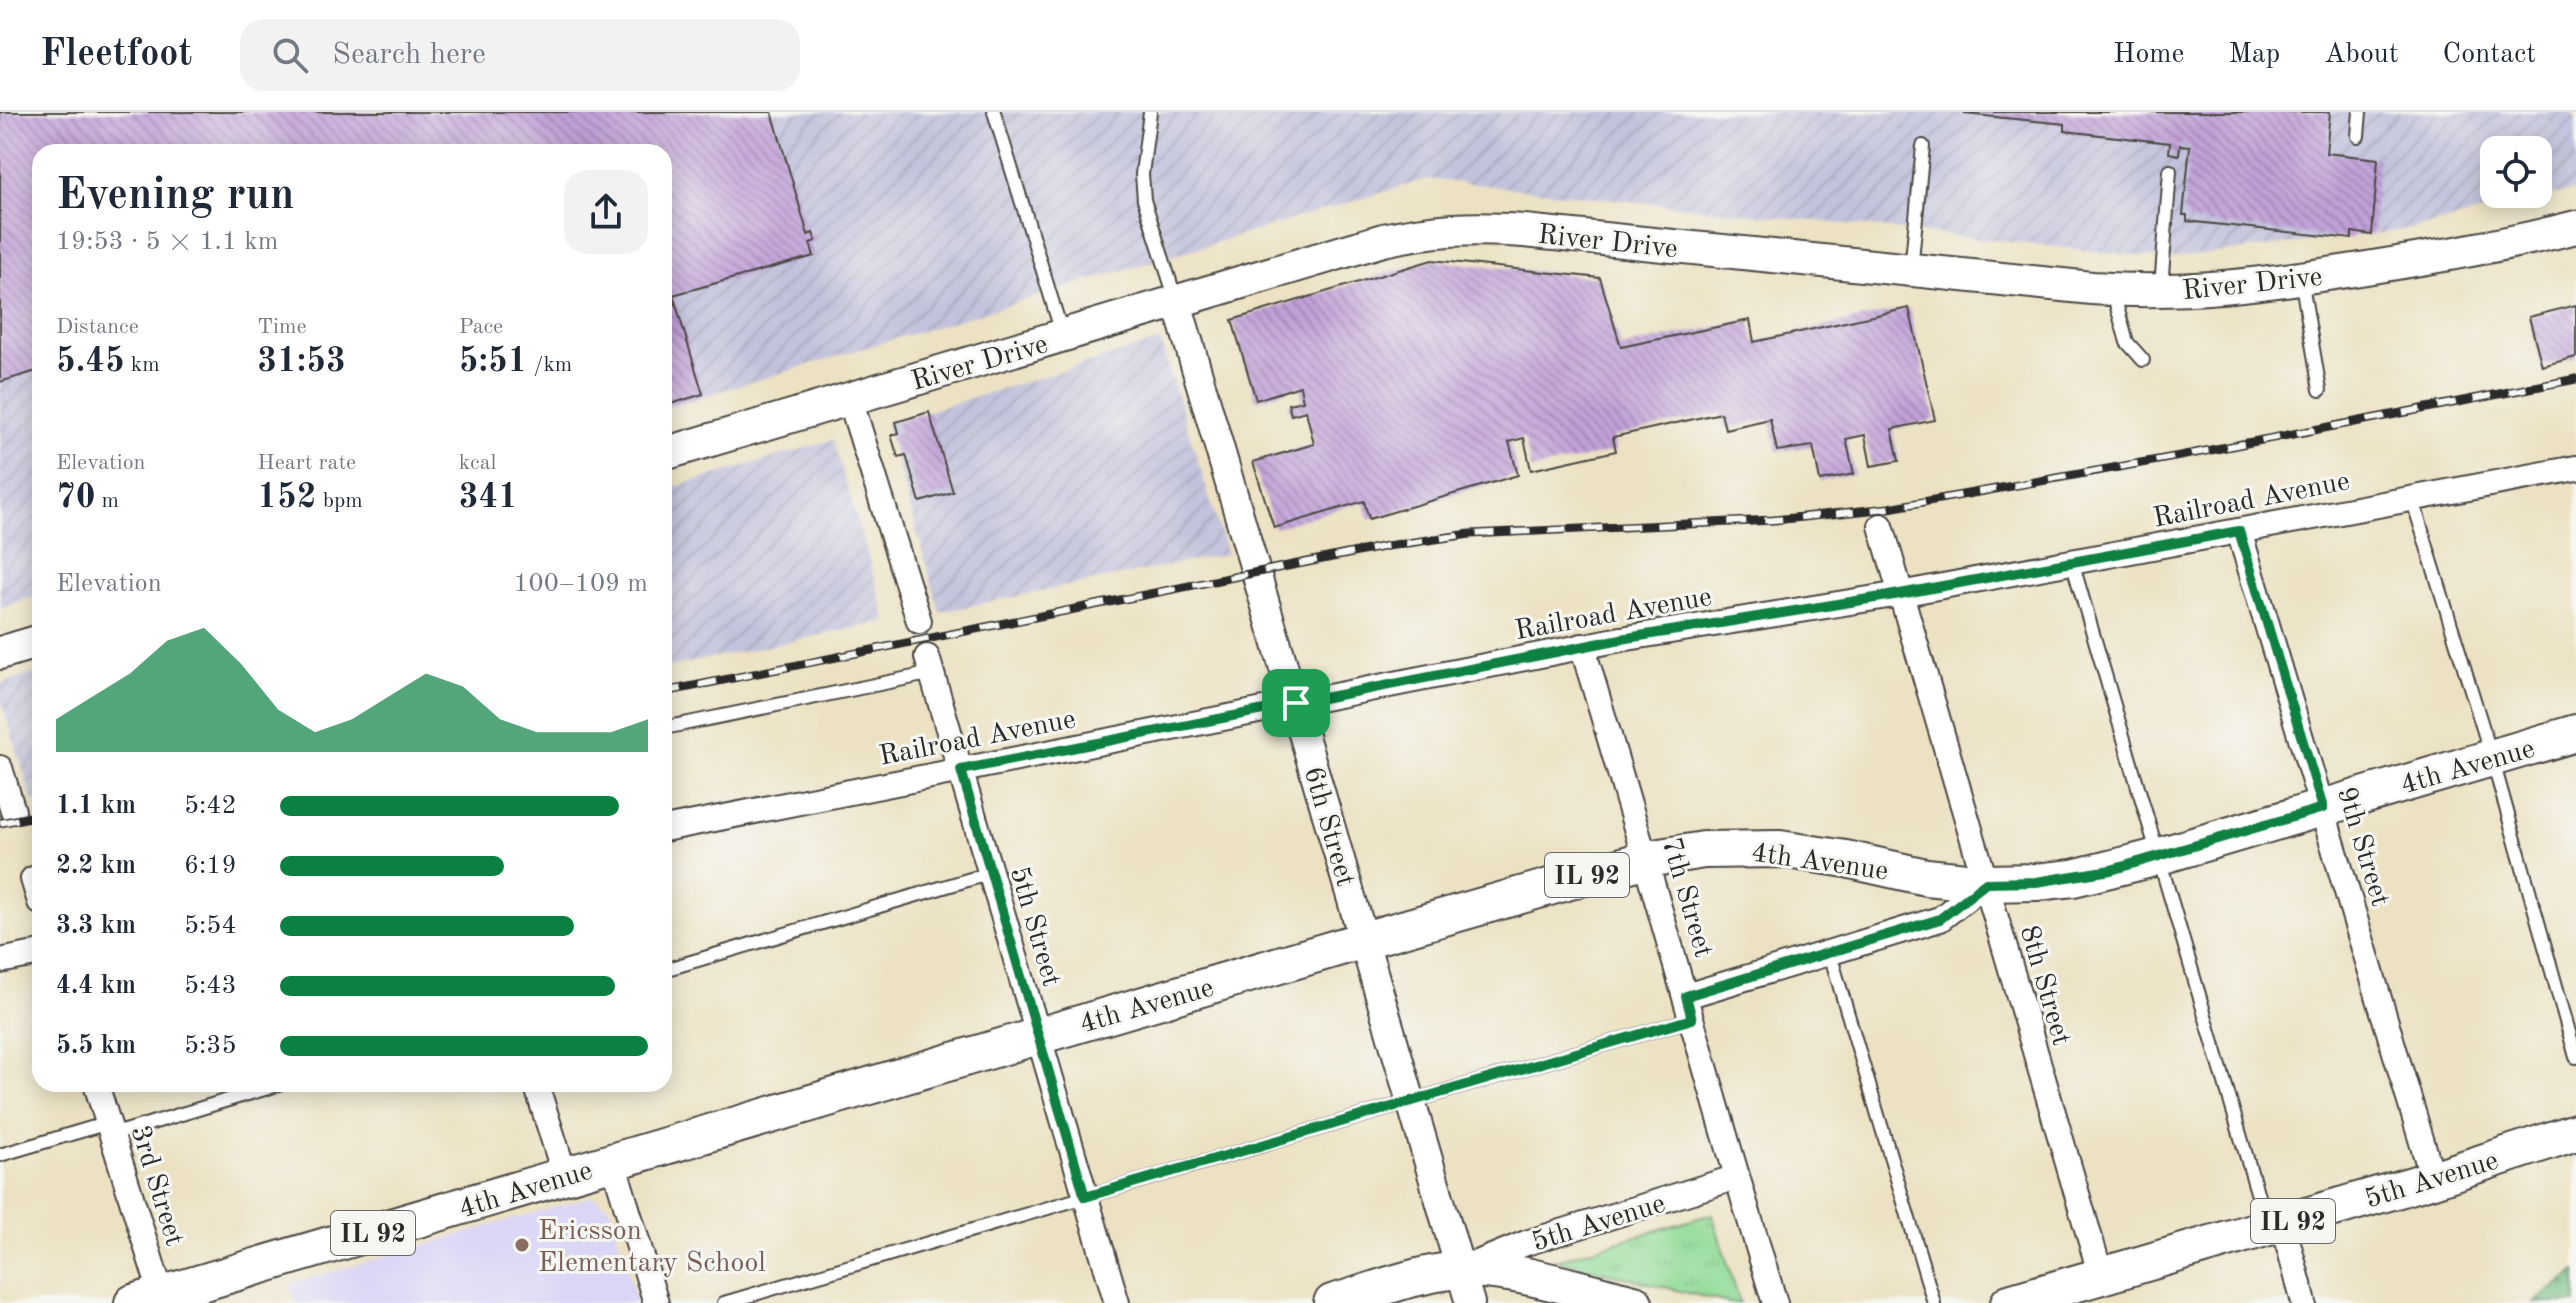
<!DOCTYPE html>
<html lang="en">
<head>
<meta charset="utf-8">
<style>
	:root { --surface:#fff; --page:#f2f2f3; --text:#1f2937; --muted:#747a83; --line:#e0e1e3; --accent:#0b8043 }
	body { margin:0; font-family:"Old Standard TT",serif; background:var(--page); color:var(--text); height:100vh; display:flex; flex-direction:column; font-size:30px; white-space:nowrap }
	* { box-sizing:border-box; margin:0 }
	p { font-size:26px; color:var(--muted) }
	.icon { flex:none; width:44px; height:44px; fill:none; stroke:currentColor; stroke-width:2; stroke-linecap:round; stroke-linejoin:round }
	.map { position:relative; flex:1; overflow:hidden }
	.drawer { position:absolute; left:32px; top:32px; width:640px; height:948px; display:flex; flex-direction:column; background:var(--surface); border-radius:24px; box-shadow:0 4px 20px #0003 }
	.drawer>* { flex:none }
	.fabs { position:absolute; left:2480px; top:24px; display:grid; gap:16px }
	.fabs a { display:grid; place-items:center; width:72px; height:72px; border-radius:16px; background:var(--surface); box-shadow:0 4px 20px #0003; font-size:40px }
	.pin { position:absolute; display:grid; place-items:center; width:68px; height:68px; color:#fff; margin:-34px; border-radius:16px; box-shadow:0 4px 12px #0006 }
	.round { display:grid; place-items:center; flex:none; width:84px; height:84px; border-radius:24px; background:var(--page) }
	.headline { display:flex; align-items:center; justify-content:space-between; height:136px; padding:0 24px }
	h1 { font-size:44px; font-weight:700; line-height:60px }
	.metrics { display:grid; grid-template-columns:repeat(3,1fr); gap:12px; height:136px; padding:8px 24px }
	.metrics div { display:grid; align-content:center }
	.metrics b { font-size:34px; font-weight:700 }
	.metrics small { font-size:22px; font-weight:400 }
	.metrics p { font-size:22px }
	.chart { height:224px; padding:16px 24px }
	.chart p { display:flex; justify-content:space-between }
	.chart svg { width:100%; height:144px; margin-top:8px; fill:var(--accent); opacity:.7 }
	ul { padding:0 24px; list-style:none; font-size:26px }
	li { display:grid; grid-template-columns:128px 96px 1fr; align-items:center; height:60px }
	li i { height:20px; border-radius:10px; background:var(--accent) }
	header { display:flex; align-items:center; gap:48px; box-sizing:border-box; height:112px; padding:0 40px; background:var(--surface); border-bottom:2px solid var(--line) }
	header strong { font-size:38px }
	nav { display:flex; gap:44px; margin-inline-start:auto; font-size:28px }
	.search { width:560px; height:72px; background:var(--page); display:flex; align-items:center; gap:20px; box-sizing:border-box; padding:0 28px; border-radius:24px; color:var(--muted); font-size:30px }
	.map>svg:first-child { display:block }
	.built { fill:#dcd6f6 }
	.industrial { fill:url(#industrial-furrows); fill-rule:evenodd }
	.forest { fill:url(#forest-firs); stroke:#507356; stroke-width:2 }
	.park { fill:url(#park-tufts); stroke:#5e8361; stroke-width:2 }
	.building { fill:url(#building-back-hatch) }
	.lines { fill:none; stroke-linecap:round; stroke-linejoin:round }
	.service-casing { stroke:#484642; stroke-width:16 }
	.minor-casing { stroke:#484642; stroke-width:28 }
	.tertiary-casing { stroke:#484642; stroke-width:32 }
	.secondary-casing { stroke:#484642; stroke-width:36 }
	.primary-casing { stroke:#484642; stroke-width:40 }
	.service { stroke:#fff; stroke-width:12 }
	.minor { stroke:#fff; stroke-width:24 }
	.tertiary { stroke:#fff; stroke-width:28 }
	.secondary { stroke:#fff; stroke-width:32 }
	.primary { stroke:#fff; stroke-width:36 }
	.rail-casing { stroke:#2b2b2b; stroke-width:9 }
	.rail { stroke:#f6f6f2; stroke-width:6; stroke-dasharray:18; stroke-linecap:butt }
	.route-casing { stroke:#fff; stroke-width:16 }
	.route { stroke:#0b8043; stroke-width:10 }
	.education-dot { fill:#8d6e63; stroke:#f6f6f2; stroke-width:3 }
	.labels { text-anchor:middle; stroke-width:6; stroke-linejoin:round; paint-order:stroke }
	.shield { fill:#f6f6f2; stroke:#686867; stroke-width:2 }
	.shield-label { font-size:26px; font-weight:bold; fill:#2b2b2b }
	.street-label { font-size:28px; fill:#2b2b2b; stroke:#f6f6f2 }
	.education-label { font-size:28px; fill:#785e54; stroke:#f6f6f2; text-anchor:start }
</style>
</head>
<body>
<header>
<strong>Fleetfoot</strong>
<div class="search"><svg class="icon" aria-label="search" viewBox="0 0 24 24"><circle cx="10" cy="10" r="6"/><path d="M15 15l6 6"/></svg>Search here</div>
<nav><a>Home</a><a>Map</a><a>About</a><a>Contact</a></nav>
</header>
<div class="map">
<svg width="2576" height="1191" viewBox="0 0 2576 1191">
	<defs>
		<pattern id="industrial-furrows" width="10" height="10" patternUnits="userSpaceOnUse" patternTransform="scale(2)"><rect width="10" height="10" fill="#c2c2dc"/><path d="M-1 1l2-2M0 10L10 0M9 11l2-2" fill="none" stroke="#a7a7bd"/></pattern>
		<pattern id="forest-firs" width="22" height="20" patternUnits="userSpaceOnUse" patternTransform="scale(2)"><rect width="22" height="20" fill="#74bb80"/><path d="M5 1l3.5 6h-7zM16 11l3.5 6h-7z" fill="#5f9869"/></pattern>
		<pattern id="park-tufts" width="24" height="20" patternUnits="userSpaceOnUse" patternTransform="scale(2)"><rect width="24" height="20" fill="#91db97"/><path d="M3 7l-1-3M5 7V3M7 7l1-3M15 17l-1-3M17 17v-4M19 17l1-3" fill="none" stroke="#7dbc82"/></pattern>
		<pattern id="building-back-hatch" width="6" height="6" patternUnits="userSpaceOnUse" patternTransform="scale(2)"><rect width="6" height="6" fill="#c1a1d8"/><path d="M-1 5l2 2M0 0l6 6M5-1l2 2" fill="none" stroke="#9d83af"/></pattern>
	</defs>
	<rect width="100%" height="100%" fill="#f6f6f2"/>
	<filter id="ink" filterUnits="userSpaceOnUse"><feTurbulence type="fractalNoise" baseFrequency=".0125" numOctaves="2"/><feDisplacementMap in="SourceGraphic" scale="16" xChannelSelector="R" yChannelSelector="G"/><feConvolveMatrix kernelMatrix="1 2 1 2 8 2 1 2 1" color-interpolation-filters="sRGB"/></filter>
	<filter id="wash" filterUnits="userSpaceOnUse"><feTurbulence type="fractalNoise" baseFrequency=".006" numOctaves="4" result="noise"/><feDisplacementMap in="SourceGraphic" scale="32" xChannelSelector="R" yChannelSelector="G"/><feGaussianBlur stdDeviation="1.8" result="paint"/><feColorMatrix in="noise" values="0 0 0 0 0 0 0 0 0 0 0 0 0 0 0 0 0 1.4 0 .05"/><feComposite in="paint" operator="in"/></filter>
	<g filter="url(#wash)">
		<rect width="100%" height="100%" fill="#ece2c3"/>
		<polygon class="built" points="592,1084 609,1094 637,1191 296,1191 290,1172"/>
		<g class="industrial">
			<path d="M0 0H2570L2576 6V78L2412 117 2169 147 1427 67 664 296V40H40V483L0 495ZM2494 38H2538V82H2494Z"/>
			<polygon points="1160,229 1227,442 940,500 886,312"/>
			<polygon points="833,328 887,509 664,556 664,378"/>
			<polygon points="40,560 40,688 33,690 0,584 0,572"/>
		</g>
		<polygon class="forest" points="2576,1159 2576,1191 2534,1191"/>
		<polygon class="park" points="1712,1102 1740,1191 1728,1191 1556,1148"/>
		<g id="blocks">
			<g class="building">
				<polygon points="0,0 772,0 808,123 813,121 816,129 810,131 814,144 673,183 703,282 664,294 664,40 40,40 40,258 0,270"/>
				<polygon points="1965,0 2330,0 2326,41 2378,47 2372,123 2352,120 2352,127 2187,109 2187,103 2183,103 2190,34 2180,33 2179,43 2169,41 2170,31 2065,19 2065,12 1965,2"/>
				<polygon points="1432,148 1600,166 1621,235 1750,208 1754,230 1909,196 1935,308 1892,317 1899,349 1871,354 1865,323 1846,327 1854,362 1820,369 1813,334 1777,339 1770,307 1725,317 1721,301 1613,325 1616,339 1531,358 1524,326 1509,330 1518,363 1369,407 1364,389 1274,416 1253,350 1314,332 1306,299 1291,303 1288,292 1303,289 1300,274 1256,288 1232,208"/>
				<polygon points="2576,193 2576,245 2542,254 2529,205"/>
				<polygon points="929,300 953,380 920,390 906,343 898,345 891,323 899,321 896,310"/>
			</g>
		</g>
	</g>
	<g filter="url(#ink)">
		<use href="#blocks" fill-opacity="0" stroke="#484642" stroke-width="2"/>
		<g class="lines">
			<defs>
				<g id="service">
					<polyline points="994,0 1062,221"/>
					<polyline points="1150,0 1142,62 1144,88 1176,188"/>
					<polyline points="2358,24 2360,0"/>
					<polyline points="1911,158 1923,34"/>
					<polyline points="2301,166 2320,278"/>
					<polyline points="2161,176 2170,59"/>
					<polyline points="2113,181 2127,230 2143,248"/>
					<polyline points="2412,386 2492,646 2576,945"/>
					<polyline points="2072,450 2266,1111"/>
					<polyline points="664,616 933,561"/>
					<polyline points="1830,842 1934,1191"/>
					<polyline points="664,858 991,761"/>
					<polyline points="112,1023 281,972"/>
					<polyline points="0,1043 108,1011"/>
					<polyline points="724,1191 1692,907"/>
				</g>
				<g id="minor">
					<polyline points="850,287 919,509"/>
					<polyline points="1881,414 2101,1164"/>
					<polyline points="2239,419 2433,1067"/>
					<path d="M1582 534C1649 753 1708 973 1775 1191"/>
					<polyline points="927,545 1117,1191"/>
					<polyline points="0,656 13,699"/>
					<polyline points="664,717 1621,527 1900,482 2576,356"/>
					<polyline points="33,767 40,790"/>
					<polyline points="0,849 40,841"/>
					<polyline points="1686,884 1940,807 1986,771"/>
					<polyline points="96,972 164,1191"/>
					<polyline points="536,972 565,1064"/>
					<polyline points="613,1050 656,1191"/>
					<polyline points="2283,1112 2304,1191"/>
					<polyline points="1470,1154 1526,1131 1737,1065"/>
				</g>
				<polyline id="tertiary" points="1177,191 1470,1191"/>
				<g id="secondary">
					<path d="M664 342 1383 128C1434 117 1472 115 1524 119L2092 176C2183 183 2264 172 2354 158 2429 146 2502 134 2576 115"/>
					<polyline points="0,541 40,529"/>
				</g>
				<g id="primary">
					<polyline points="133,1191 1364,828 1647,747 1704,738 1780,737 1846,747 1926,765 1986,771 2036,770 2073,766 2146,748 2576,621"/>
					<path d="M1332 1191C1373 1179 1415 1162 1458 1158 1506 1153 1586 1180 1634 1191"/>
					<polyline points="2009,1191 2433,1067 2576,1020"/>
				</g>
			</defs>
			<use href="#service" class="service-casing"/>
			<use href="#minor" class="minor-casing"/>
			<use href="#tertiary" class="tertiary-casing"/>
			<use href="#secondary" class="secondary-casing"/>
			<use href="#primary" class="primary-casing"/>
			<use href="#service" class="service"/>
			<use href="#minor" class="minor"/>
			<use href="#tertiary" class="tertiary"/>
			<use href="#secondary" class="secondary"/>
			<use href="#primary" class="primary"/>
			<defs>
				<g id="rail">
					<polyline points="664,580 1387,434 1470,422 1774,408 1889,396 2180,344 2576,267"/>
					<polyline points="0,711 40,703"/>
				</g>
			</defs>
			<use href="#rail" class="rail-casing"/>
			<use href="#rail" class="rail"/>
		</g>
	</g>
	<g class="lines" filter="url(#ink)">
		<defs>
			<polygon id="route" points="2239,419 2323,696 2111,758 2036,770 1986,771 1940,807 1686,884 1692,907 1085,1085 961,658 1621,527 1900,482"/>
		</defs>
		<use href="#route" class="route-casing"/>
		<use href="#route" class="route"/>
	</g>
	<circle class="education-dot" cx="522" cy="1133" r="8"/>
	<g class="labels">
		<g class="shield">
			<rect x="1545" y="741" width="84" height="44" rx="6"/>
			<rect x="2251" y="1087" width="84" height="44" rx="6"/>
			<rect x="331" y="1099" width="84" height="44" rx="6"/>
		</g>
		<g class="shield-label">
			<text x="1587" y="772">IL 92</text>
			<text x="2293" y="1118">IL 92</text>
			<text x="373" y="1130">IL 92</text>
		</g>
		<g class="street-label">
			<text transform="translate(1608 128) rotate(6)" y="10">River Drive</text>
			<text transform="translate(2252 170) rotate(-6)" y="10">River Drive</text>
			<text transform="translate(979 249) rotate(-16)" y="10">River Drive</text>
			<text transform="translate(2251 386) rotate(-11)" y="10">Railroad Avenue</text>
			<text transform="translate(1613 500) rotate(-10)" y="10">Railroad Avenue</text>
			<text transform="translate(977 624) rotate(-11)" y="10">Railroad Avenue</text>
			<text transform="translate(2467 653) rotate(-16)" y="10">4th Avenue</text>
			<text transform="translate(1331 714) rotate(74)" y="10">6th Street</text>
			<text transform="translate(2365 734) rotate(73)" y="10">9th Street</text>
			<text transform="translate(1820 748) rotate(8)" y="10">4th Avenue</text>
			<text transform="translate(1689 785) rotate(74)" y="10">7th Street</text>
			<text transform="translate(1037 814) rotate(74)" y="10">5th Street</text>
			<text transform="translate(2047 873) rotate(74)" y="10">8th Street</text>
			<text transform="translate(1146 892) rotate(-16)" y="10">4th Avenue</text>
			<text transform="translate(2431 1066) rotate(-17)" y="10">5th Avenue</text>
			<text transform="translate(159 1073) rotate(73)" y="10">3rd Street</text>
			<text transform="translate(525 1076) rotate(-17)" y="10">4th Avenue</text>
			<text transform="translate(1598 1109) rotate(-17)" y="10">5th Avenue</text>
		</g>
		<g class="education-label">
			<text x="538" y="1127">Ericsson<tspan x="538" dy="32">Elementary School</tspan></text>
		</g>
	</g>
</svg>
<div class="fabs">
<a><svg class="icon" aria-label="locate" viewBox="0 0 24 24"><circle cx="12" cy="12" r="6"/><path d="M12 2v4M12 18v4M2 12h4M18 12h4"/></svg></a>
</div>
<div class="pin" style="left:1296px;top:591px;background:#1e9e55"><svg class="icon" aria-label="arrive" viewBox="0 0 24 24"><path d="M6 21V4h12l-3 4 3 4H6"/></svg></div>
<section class="drawer">
<div class="headline"><div><h1>Evening run</h1><p>19:53 · 5 × 1.1 km</p></div><a class="round"><svg class="icon" aria-label="share" viewBox="0 0 24 24"><path d="M12 15V3M7 8l5-5 5 5M5 13v7h14v-7"/></svg></a></div>
<div class="metrics">
<div><p>Distance</p><b>5.45<small> km</small></b></div>
<div><p>Time</p><b>31:53</b></div>
<div><p>Pace</p><b>5:51<small> /km</small></b></div>
</div>
<div class="metrics">
<div><p>Elevation</p><b>70<small> m</small></b></div>
<div><p>Heart rate</p><b>152<small> bpm</small></b></div>
<div><p>kcal</p><b>341</b></div>
</div>
<div class="chart"><p><span>Elevation</span>100–109 m</p>
<svg viewBox="0 0 160 44" preserveAspectRatio="none"><path d="M0 44V34L10 27L20 20L30 10L40 6L50 17L60 31L70 38L80 34L90 27L100 20L110 24L120 34L130 38L140 38L150 38L160 34V44z"/></svg>
</div>
<ul>
<li><b>1.1 km</b>5:42<i style="width:92%"></i></li>
<li><b>2.2 km</b>6:19<i style="width:61%"></i></li>
<li><b>3.3 km</b>5:54<i style="width:80%"></i></li>
<li><b>4.4 km</b>5:43<i style="width:91%"></i></li>
<li><b>5.5 km</b>5:35<i style="width:100%"></i></li>
</ul>
</section>
</div>
</body>
</html>
